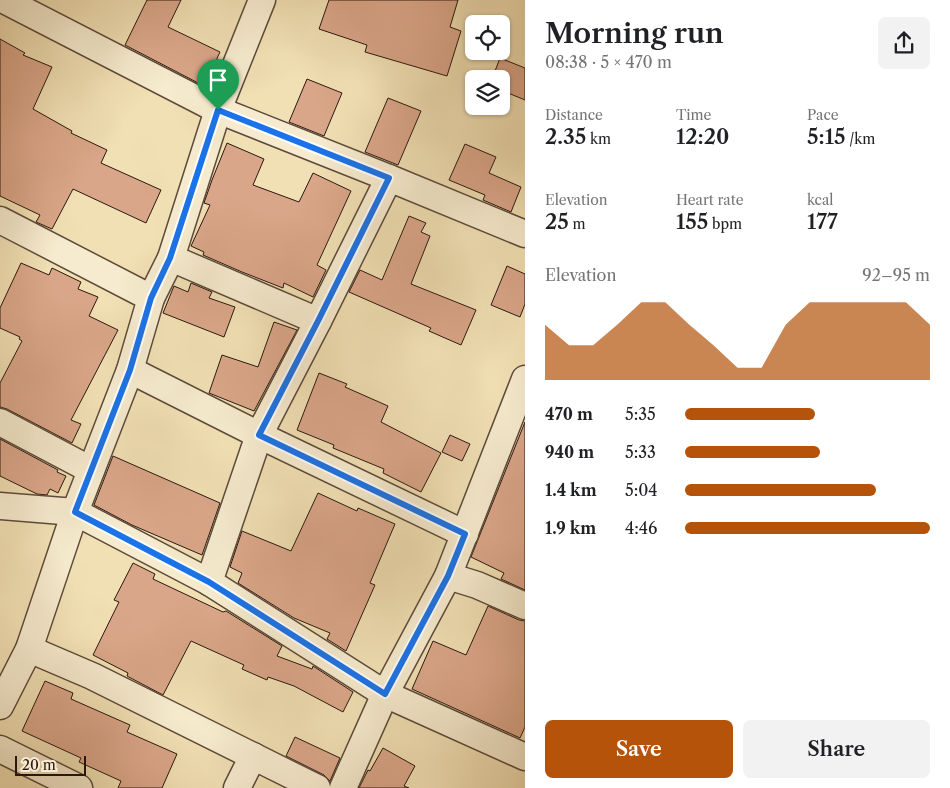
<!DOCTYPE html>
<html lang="en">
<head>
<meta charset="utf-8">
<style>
	:root { --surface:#fff; --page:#f2f2f2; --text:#202124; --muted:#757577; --accent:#b45309 }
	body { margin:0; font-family:"Libre Caslon Text",serif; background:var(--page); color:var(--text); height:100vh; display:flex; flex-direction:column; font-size:19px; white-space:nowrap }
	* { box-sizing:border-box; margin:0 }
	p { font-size:16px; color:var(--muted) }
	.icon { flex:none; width:28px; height:28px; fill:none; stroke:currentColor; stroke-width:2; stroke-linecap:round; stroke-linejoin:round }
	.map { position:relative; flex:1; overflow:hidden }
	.details { display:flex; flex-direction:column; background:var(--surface); width:425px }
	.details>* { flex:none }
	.tools { position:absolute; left:465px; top:15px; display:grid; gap:10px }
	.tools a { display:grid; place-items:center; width:45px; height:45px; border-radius:8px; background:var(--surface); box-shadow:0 1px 4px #0004; font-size:25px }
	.scale { position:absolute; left:15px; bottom:12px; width:71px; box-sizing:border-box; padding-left:5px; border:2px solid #2a1811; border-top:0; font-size:14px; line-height:18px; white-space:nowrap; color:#2a1811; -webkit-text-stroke:4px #f6ebce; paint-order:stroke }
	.pin { position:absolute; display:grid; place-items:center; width:42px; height:42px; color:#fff; margin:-51px -21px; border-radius:50% 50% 50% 0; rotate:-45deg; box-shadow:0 0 5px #0007 }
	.pin .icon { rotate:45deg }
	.round { display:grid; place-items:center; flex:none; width:52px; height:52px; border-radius:8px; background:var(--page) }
	.headline { display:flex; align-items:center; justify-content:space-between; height:85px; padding:0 20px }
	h1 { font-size:28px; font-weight:600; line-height:38px }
	.metrics { display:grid; grid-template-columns:repeat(3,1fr); gap:8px; height:85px; padding:5px 20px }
	.metrics div { display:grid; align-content:center }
	.metrics b { font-size:21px; font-weight:600 }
	.metrics small { font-size:14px; font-weight:400 }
	.metrics p { font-size:14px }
	.chart { height:140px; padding:10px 20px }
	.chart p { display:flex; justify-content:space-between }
	.chart svg { width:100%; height:90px; margin-top:5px; fill:var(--accent); opacity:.7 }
	.primary-button { display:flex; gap:10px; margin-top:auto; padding:10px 20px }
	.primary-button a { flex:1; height:58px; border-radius:8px; background:var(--accent); color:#fff; font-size:20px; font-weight:600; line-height:58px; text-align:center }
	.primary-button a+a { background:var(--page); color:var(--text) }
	ul { padding:0 20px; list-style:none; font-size:16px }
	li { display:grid; grid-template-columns:80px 60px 1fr; align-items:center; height:38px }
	li i { height:12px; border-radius:6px; background:var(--accent) }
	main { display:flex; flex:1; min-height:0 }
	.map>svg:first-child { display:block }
	.building { fill:#daa689; stroke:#2a1811 }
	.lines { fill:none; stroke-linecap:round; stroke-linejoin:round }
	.street-casing { stroke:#5c4a3a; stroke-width:29 }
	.street { stroke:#f6ebce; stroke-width:26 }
	.route-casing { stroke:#fff; stroke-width:10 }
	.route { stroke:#1a73e8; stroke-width:6 }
</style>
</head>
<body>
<main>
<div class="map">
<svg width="525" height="788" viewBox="0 0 525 788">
	<rect width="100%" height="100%" fill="#f1e0b4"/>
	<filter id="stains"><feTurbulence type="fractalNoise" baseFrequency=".004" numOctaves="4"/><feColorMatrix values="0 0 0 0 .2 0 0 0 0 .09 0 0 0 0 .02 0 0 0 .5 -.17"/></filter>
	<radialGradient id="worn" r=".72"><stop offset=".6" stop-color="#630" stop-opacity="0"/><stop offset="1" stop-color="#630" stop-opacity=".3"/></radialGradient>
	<g class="building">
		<polygon points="147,0 181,0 168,27 220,52 204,86 125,45"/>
		<polygon points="329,0 458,0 450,27 461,31 447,76 365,52 367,45 319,29"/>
		<polygon points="0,39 25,53 23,55 52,67 33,109 72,131 71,133 107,150 101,163 161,190 146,223 73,189 52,229 36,222 40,215 0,196"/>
		<polygon points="500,58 525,68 525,100 501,90 501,79 492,79"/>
		<polygon points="307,79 342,93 324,136 289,122"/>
		<polygon points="388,98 421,111 398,165 365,152"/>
		<polygon points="227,143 264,159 253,185 299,202 313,173 351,191 317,265 326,270 313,297 284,283 283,288 242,272 203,255 204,252 191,246 210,205 204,203 212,180"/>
		<polygon points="465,144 496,157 489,173 521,187 511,212 483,200 485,195 449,180"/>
		<polygon points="409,216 426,223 421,232 430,236 411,284 476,310 461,345 429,331 431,328 349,292 360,270 382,280"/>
		<polygon points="21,263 49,275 52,268 81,282 78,289 98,297 89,316 118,330 71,420 81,424 72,443 7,409 0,407 0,383 22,341 19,339 20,337 0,328 0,308"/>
		<polygon points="507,266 525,274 525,304 520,317 491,305"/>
		<polygon points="191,283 212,292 209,298 235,307 224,337 163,313 174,286 188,292"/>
		<polygon points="274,322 297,330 254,411 209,393 222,355 258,367"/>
		<polygon points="319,373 347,384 345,387 388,406 381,422 441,453 421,492 383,473 384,469 333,448 334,445 297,430"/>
		<polygon points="525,422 525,590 501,579 504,573 471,557"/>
		<polygon points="450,435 470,444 462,461 442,452"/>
		<polygon points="0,439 58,470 57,472 66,476 58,493 50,489 47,495 37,494 0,476"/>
		<polygon points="113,456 220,503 202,555 132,525 94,505"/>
		<polygon points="318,493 357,511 358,508 395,524 370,583 375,585 346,651 327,639 330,633 294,618 238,583 242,573 230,567 242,531 291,551"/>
		<polygon points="133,563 155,574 153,579 223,612 226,611 282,646 277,656 312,669 313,666 353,692 343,712 294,686 268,677 267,680 242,669 244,665 191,641 163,695 127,676 128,673 93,655 119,602 114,600"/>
		<polygon points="488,606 519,620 525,621 525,727 520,738 412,689 433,641 466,655"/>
		<polygon points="45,681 73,693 71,699 130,725 127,732 177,754 162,788 118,788 121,781 79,762 81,758 22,731"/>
		<polygon points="295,737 340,758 330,781 324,775 286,756"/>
		<polygon points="383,748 415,766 404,786 409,788 359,788 368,770 370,771"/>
	</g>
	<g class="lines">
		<defs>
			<g id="street">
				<polyline points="4,0 218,110 171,258 151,298"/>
				<polyline points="262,0 218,110 389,178"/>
				<polyline points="0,220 151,298 130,370 75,512 29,649 0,706"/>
				<polyline points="171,258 318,321"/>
				<polyline points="130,370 259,435 465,534"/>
				<polyline points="0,422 91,470"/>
				<polyline points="0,506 75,512 209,582 385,694 525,757"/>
				<polyline points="448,576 477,585 525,606"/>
				<polyline points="209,582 259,435 318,321 389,178 525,234"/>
				<polyline points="29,649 92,676 317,788"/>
				<polyline points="0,749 79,788"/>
				<polyline points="237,788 253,756"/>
				<polyline points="343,788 385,694 448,576 525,379"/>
			</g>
		</defs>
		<use href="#street" class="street-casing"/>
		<use href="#street" class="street"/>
	</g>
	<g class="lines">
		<defs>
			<polygon id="route" points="218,110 389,178 318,321 259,435 465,534 448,576 385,694 209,582 75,512 130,370 151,298 170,258"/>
		</defs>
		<use href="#route" class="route-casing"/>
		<use href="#route" class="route"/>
	</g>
	<rect width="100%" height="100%" filter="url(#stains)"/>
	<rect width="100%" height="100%" fill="url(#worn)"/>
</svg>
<div class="tools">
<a><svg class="icon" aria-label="locate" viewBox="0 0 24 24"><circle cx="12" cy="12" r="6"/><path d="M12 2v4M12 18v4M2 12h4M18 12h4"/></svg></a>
<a><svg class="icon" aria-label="layers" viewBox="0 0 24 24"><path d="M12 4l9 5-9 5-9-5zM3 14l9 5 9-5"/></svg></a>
</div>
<div class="scale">20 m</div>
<div class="pin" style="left:218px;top:110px;background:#1e9e55"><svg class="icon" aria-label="arrive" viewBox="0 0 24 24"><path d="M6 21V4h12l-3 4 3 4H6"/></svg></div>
</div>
<section class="details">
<div class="headline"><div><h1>Morning run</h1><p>08:38 · 5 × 470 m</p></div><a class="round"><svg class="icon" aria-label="share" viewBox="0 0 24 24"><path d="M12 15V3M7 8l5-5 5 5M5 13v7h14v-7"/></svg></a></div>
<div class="metrics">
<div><p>Distance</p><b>2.35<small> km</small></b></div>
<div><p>Time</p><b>12:20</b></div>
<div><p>Pace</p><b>5:15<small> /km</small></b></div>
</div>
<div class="metrics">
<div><p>Elevation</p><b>25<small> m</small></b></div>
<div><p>Heart rate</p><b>155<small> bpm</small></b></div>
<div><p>kcal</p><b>177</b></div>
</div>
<div class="chart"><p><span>Elevation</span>92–95 m</p>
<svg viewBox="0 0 160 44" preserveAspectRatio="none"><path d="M0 44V17L10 27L20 27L30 17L40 6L50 6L60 17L70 27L80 38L90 38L100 17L110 6L120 6L130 6L140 6L150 6L160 17V44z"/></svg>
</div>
<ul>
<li><b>470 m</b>5:35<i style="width:53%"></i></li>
<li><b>940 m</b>5:33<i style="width:55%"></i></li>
<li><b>1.4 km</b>5:04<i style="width:78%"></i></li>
<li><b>1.9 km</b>4:46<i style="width:100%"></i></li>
</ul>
<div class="primary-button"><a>Save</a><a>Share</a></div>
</section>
</main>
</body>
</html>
